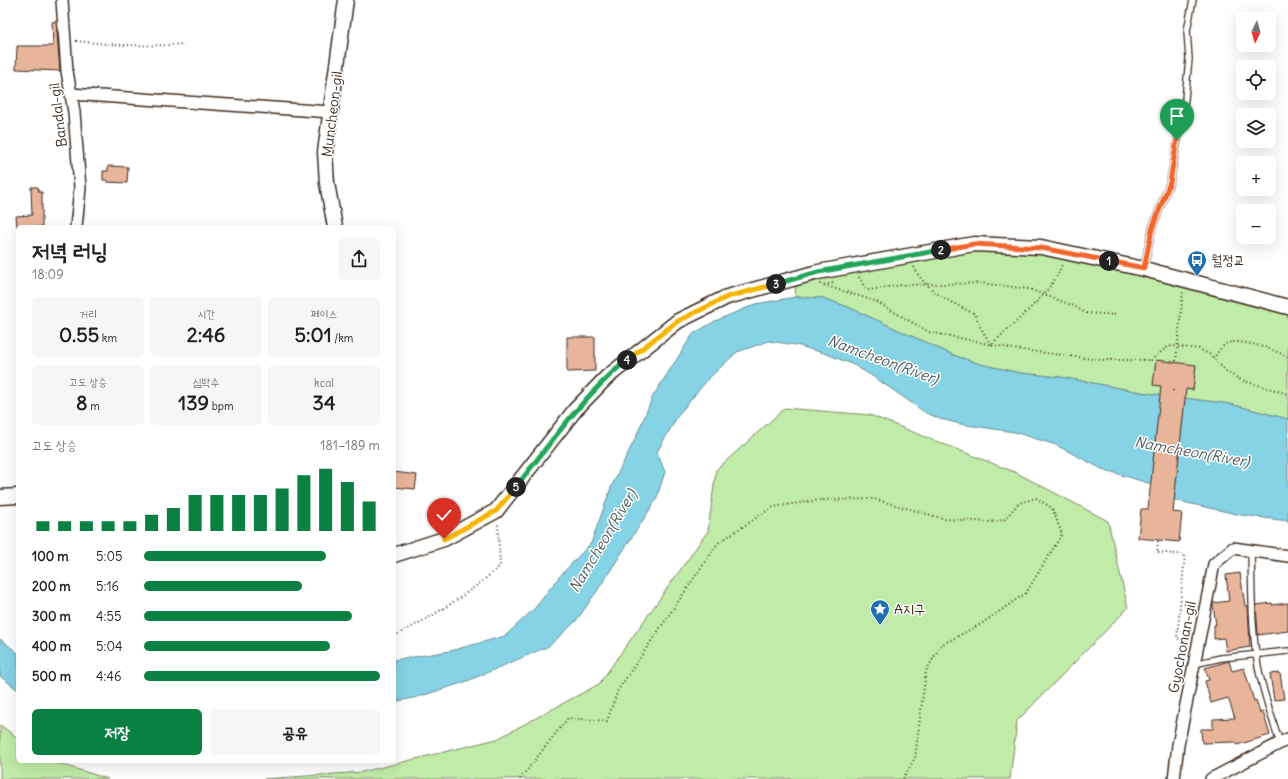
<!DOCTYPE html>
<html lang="ko">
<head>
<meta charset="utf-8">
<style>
	:root { --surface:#fff; --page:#f6f6f6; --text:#202124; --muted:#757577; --accent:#0b8043 }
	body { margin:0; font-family:Delius,"Poor Story",sans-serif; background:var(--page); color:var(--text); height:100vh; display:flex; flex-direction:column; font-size:15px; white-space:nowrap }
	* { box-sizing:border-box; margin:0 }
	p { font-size:13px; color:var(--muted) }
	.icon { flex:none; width:22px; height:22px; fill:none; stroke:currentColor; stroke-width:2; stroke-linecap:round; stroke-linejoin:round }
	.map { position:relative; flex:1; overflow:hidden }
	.sheet { position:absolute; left:16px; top:225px; width:380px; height:538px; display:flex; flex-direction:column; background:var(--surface); border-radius:6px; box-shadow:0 4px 16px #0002 }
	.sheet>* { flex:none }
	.needle { width:26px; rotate:185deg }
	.tools { position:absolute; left:1236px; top:12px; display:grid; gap:8px }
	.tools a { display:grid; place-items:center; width:40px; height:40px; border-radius:6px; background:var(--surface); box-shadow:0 4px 16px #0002; font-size:20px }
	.pin { position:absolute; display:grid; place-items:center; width:34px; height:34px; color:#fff; margin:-41px -17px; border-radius:50% 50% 50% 0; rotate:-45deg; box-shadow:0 0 4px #0007 }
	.pin .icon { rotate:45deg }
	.km { position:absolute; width:20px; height:20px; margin:-10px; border-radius:50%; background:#222; color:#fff; font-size:11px; line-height:20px; text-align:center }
	.round { display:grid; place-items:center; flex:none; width:42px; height:42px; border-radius:6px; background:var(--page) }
	.summary { display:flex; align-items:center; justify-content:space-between; height:68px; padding:0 16px }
	h1 { font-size:22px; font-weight:700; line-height:30px }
	.figures { display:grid; grid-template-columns:repeat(3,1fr); gap:6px; height:68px; padding:4px 16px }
	.figures div { display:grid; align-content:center; border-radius:6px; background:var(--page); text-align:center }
	.figures b { font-size:20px; font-weight:700 }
	.figures small { font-size:11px; font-weight:400 }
	.figures p { font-size:11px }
	.chart { height:112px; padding:8px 16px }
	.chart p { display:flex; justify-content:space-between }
	.chart svg { width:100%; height:72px; margin-top:4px; stroke:var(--accent); stroke-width:6 }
	.action { display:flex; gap:8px; margin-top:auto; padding:8px 16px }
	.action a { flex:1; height:46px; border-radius:6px; background:var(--accent); color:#fff; font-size:16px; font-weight:700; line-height:46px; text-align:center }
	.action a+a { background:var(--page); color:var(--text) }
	ul { padding:0 16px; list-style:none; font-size:13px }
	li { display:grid; grid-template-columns:64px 48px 1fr; align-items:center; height:30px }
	li i { height:10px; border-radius:5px; background:var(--accent) }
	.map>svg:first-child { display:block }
	.green { fill:#c0eba8; stroke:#7e8a63 }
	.water { fill:#86d3e6; stroke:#688f96 }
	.building { fill:#e8b59b; stroke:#3b2a1e }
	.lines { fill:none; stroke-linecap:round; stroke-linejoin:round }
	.service-casing { stroke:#3b2a1e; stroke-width:8 }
	.minor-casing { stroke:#3b2a1e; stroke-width:14 }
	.tertiary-casing { stroke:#3b2a1e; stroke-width:17 }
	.path { stroke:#3b2a1e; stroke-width:2; stroke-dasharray:1 3; stroke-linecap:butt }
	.service { stroke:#fff; stroke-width:5.5 }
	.minor { stroke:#fff; stroke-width:11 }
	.tertiary { stroke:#fff; stroke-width:14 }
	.split-1-casing { stroke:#fff; stroke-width:8 }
	.split-2-casing { stroke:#fff; stroke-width:8 }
	.split-3-casing { stroke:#fff; stroke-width:8 }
	.split-4-casing { stroke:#fff; stroke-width:8 }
	.split-5-casing { stroke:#fff; stroke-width:8 }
	.split-6-casing { stroke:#fff; stroke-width:8 }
	.split-1 { stroke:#f0652b; stroke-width:5 }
	.split-2 { stroke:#f0652b; stroke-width:5 }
	.split-3 { stroke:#22a559; stroke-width:5 }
	.split-4 { stroke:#f5b400; stroke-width:5 }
	.split-5 { stroke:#22a559; stroke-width:5 }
	.split-6 { stroke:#f5b400; stroke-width:5 }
	.labels { text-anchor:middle; stroke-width:3; stroke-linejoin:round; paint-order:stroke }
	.street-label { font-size:14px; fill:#3b2a1e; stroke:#fff }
	.poi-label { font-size:14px; fill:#3b2a1e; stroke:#fff; text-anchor:start }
	.water-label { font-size:15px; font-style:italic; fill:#525d5a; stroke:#fff }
</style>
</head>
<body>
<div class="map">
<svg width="1288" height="779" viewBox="0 0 1288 779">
	<rect width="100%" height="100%" fill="#fff"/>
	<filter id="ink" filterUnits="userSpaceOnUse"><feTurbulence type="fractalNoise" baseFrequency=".025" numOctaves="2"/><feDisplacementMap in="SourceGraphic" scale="8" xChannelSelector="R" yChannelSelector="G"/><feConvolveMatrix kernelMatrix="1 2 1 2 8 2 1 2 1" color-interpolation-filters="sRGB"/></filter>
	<g filter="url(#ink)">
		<g class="green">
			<polygon points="974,244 1041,247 1288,306 1288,419 1230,404 1146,393 1060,377 1020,373 980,364 953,355 848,307 823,298 795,297 796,278"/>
			<polygon points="785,408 870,415 1017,473 1108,521 1128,608 1017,721 1010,779 264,779 362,772 497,739 599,684 708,531 716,470"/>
			<polygon points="0,725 18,738 18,761 51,761 108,779 0,779"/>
		</g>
		<g class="water">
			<polygon points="795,297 823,298 848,307 953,355 980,364 1020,373 1060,377 1146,393 1230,404 1288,419 1288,521 1241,515 1178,501 1148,483 1102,469 1056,445 1014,432 960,424 941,419 926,413 877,379 854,365 827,354 796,345 769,341 737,352 708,379 679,414 657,452 665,472 656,500 599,588 576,621 549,646 465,682 418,697 394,702 394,660 450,651 505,636 535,608 559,577 591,543 612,485 636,437 653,396 693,334 715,321 756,304"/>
			<polygon points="0,639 18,653 18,690 0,676"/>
		</g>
		<g class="building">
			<polygon points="56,21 60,71 16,69 17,46 53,46 52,22"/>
			<polygon points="108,166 128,167 127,183 107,182 107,180 103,180 103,171 108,171"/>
			<polygon points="31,187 38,187 39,192 42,192 42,227 17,227 16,216 32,215"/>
			<polygon points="567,337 595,337 595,371 567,372"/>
			<polygon points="1156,360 1196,365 1193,390 1186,389 1173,512 1182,513 1179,542 1138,538 1141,509 1148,509 1161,386 1153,385"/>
			<polygon points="394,472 417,475 415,489 394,487"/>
			<polygon points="1240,573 1245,606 1248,606 1250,647 1226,651 1224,638 1214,639 1214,625 1216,625 1213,605 1213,603 1229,601 1226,575"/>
			<polygon points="1272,603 1272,605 1288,603 1288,631 1258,635 1256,605"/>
			<polygon points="1229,661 1232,671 1244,668 1254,701 1256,700 1260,713 1263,712 1270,735 1237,745 1236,742 1202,743 1201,729 1213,729 1213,719 1235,718 1228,698 1211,703 1205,681 1209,680 1205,668"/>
			<polygon points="1280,673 1284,699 1274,700 1270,674"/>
		</g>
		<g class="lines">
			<defs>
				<g id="service">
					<polyline points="1144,268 1152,229 1170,182 1185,99 1189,59 1187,31 1193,0"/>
					<path d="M1251 550C1252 588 1251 629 1258 666 1263 693 1272 718 1280 743"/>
					<polyline points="1194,664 1221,658 1288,651"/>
				</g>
				<g id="minor">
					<polyline points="62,0 67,71 74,112 80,188 76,227"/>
					<polyline points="71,94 331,112"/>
					<polyline points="1174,779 1178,745 1214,564 1233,548 1288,556"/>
					<polyline points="1211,779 1288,739"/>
				</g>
				<g id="tertiary">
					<polyline points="335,227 327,183 325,152 346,0"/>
					<polyline points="0,497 18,496"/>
					<polyline points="394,555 444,539 496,511 575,410 606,378 678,321 727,297 818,272 974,244 1041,247 1144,269 1288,307"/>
				</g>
			</defs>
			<use href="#service" class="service-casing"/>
			<use href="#minor" class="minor-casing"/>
			<use href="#tertiary" class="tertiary-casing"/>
			<g class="path">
				<path d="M76 41C112 45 147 47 184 44"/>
				<path d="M914 267C926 292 951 302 975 314L979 325 991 345C1011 325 1055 291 1062 264"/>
				<polyline points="859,277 865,288 869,290 901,285 980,283 1029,289 1074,306 1085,313 1120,315"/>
				<polyline points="820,284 875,301 929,332 1014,349 1101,360 1151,360 1166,348 1172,346 1199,349 1209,354 1227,372 1241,380 1288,394"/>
				<polyline points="824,285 833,283"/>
				<path d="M1213 359C1216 355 1221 347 1225 344 1239 337 1276 350 1288 357"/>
				<polyline points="1176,361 1183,291"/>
				<polyline points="1173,391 1173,388"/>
				<polyline points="1158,541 1157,552 1185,555 1177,638 1187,641"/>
				<path d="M394 636C432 617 468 595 500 566L498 524"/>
				<polyline points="520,779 568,718 607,721 618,690 718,543 773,507 819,500 874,499 945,519 990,522 1004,520 1019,503 1036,498 1052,508 1062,534 1026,593 981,624 941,645 926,671 915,758 903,779"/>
			</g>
			<use href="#service" class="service"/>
			<use href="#minor" class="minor"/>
			<use href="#tertiary" class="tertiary"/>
		</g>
	</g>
	<g class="lines" filter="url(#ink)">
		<defs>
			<polyline id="split-1" points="1109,261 1144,268 1152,229 1170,182 1177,140"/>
			<polyline id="split-2" points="941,250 974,244 1041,248 1109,261"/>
			<polyline id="split-3" points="776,284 818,272 941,250"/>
			<polyline id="split-4" points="627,360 678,321 727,297 776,284"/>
			<path id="split-5" d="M516 487C551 442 583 396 627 360"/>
			<polyline id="split-6" points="444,539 496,511 516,487"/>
		</defs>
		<use href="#split-1" class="split-1-casing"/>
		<use href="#split-2" class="split-2-casing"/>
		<use href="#split-3" class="split-3-casing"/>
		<use href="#split-4" class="split-4-casing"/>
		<use href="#split-5" class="split-5-casing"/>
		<use href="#split-6" class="split-6-casing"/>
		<use href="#split-1" class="split-1"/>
		<use href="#split-2" class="split-2"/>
		<use href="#split-3" class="split-3"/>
		<use href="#split-4" class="split-4"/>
		<use href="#split-5" class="split-5"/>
		<use href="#split-6" class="split-6"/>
	</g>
	<defs>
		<symbol id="bus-pin" viewBox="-11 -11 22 30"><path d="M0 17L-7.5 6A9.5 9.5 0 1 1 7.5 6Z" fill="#1f6fb2" stroke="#fff"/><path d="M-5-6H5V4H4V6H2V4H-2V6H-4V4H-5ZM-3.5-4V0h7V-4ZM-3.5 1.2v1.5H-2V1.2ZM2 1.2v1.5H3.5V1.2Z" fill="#fff"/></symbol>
		<symbol id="sight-pin" viewBox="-11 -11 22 30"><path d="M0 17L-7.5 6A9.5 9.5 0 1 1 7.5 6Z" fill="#1f6fb2" stroke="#fff"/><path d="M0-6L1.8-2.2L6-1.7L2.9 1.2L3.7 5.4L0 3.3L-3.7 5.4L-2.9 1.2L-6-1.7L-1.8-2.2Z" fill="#fff"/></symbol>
	</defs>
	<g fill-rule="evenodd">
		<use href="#bus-pin" x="1186" y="249" width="22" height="30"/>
		<use href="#sight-pin" x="869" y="598" width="22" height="30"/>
	</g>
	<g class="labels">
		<g class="street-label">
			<text transform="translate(332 114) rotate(-83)" y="5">Muncheon-gil</text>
			<text transform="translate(58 115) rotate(-97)" y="5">Bandal-gil</text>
			<text transform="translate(1182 647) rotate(-79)" y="5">Gyochonan-gil</text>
		</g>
		<g class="poi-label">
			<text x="1211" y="265">월정교</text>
			<text x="894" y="614">A지구</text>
		</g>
		<g class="water-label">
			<text transform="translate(883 360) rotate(20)" y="5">Namcheon(River)</text>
			<text transform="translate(1192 452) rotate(10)" y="5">Namcheon(River)</text>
			<text transform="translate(603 541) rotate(-59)" y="5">Namcheon(River)</text>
		</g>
	</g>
</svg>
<div class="tools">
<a><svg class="needle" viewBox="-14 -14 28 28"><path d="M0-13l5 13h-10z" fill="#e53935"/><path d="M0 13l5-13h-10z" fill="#757577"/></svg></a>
<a><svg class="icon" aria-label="locate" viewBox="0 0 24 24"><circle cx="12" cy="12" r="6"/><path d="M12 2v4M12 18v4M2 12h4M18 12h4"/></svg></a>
<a><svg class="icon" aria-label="layers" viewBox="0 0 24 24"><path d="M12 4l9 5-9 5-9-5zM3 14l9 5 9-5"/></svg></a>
<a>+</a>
<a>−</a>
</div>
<div class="pin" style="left:1177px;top:140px;background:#1e9e55"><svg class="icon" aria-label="arrive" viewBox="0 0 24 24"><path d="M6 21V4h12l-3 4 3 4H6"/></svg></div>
<div class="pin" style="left:444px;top:539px;background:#d93025"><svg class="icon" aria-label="check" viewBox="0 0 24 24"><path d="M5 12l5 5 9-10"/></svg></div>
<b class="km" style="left:1109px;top:261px">1</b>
<b class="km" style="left:941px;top:250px">2</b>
<b class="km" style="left:776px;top:284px">3</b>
<b class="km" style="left:627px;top:360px">4</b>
<b class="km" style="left:516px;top:487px">5</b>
<section class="sheet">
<div class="summary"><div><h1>저녁 러닝</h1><p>18:09</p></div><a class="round"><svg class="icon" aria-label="share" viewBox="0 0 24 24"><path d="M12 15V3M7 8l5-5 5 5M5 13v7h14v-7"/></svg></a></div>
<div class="figures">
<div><p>거리</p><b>0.55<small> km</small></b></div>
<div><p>시간</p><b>2:46</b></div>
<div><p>페이스</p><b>5:01<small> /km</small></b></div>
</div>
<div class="figures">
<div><p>고도 상승</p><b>8<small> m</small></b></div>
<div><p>심박수</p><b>139<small> bpm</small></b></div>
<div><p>kcal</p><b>34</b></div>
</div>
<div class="chart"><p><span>고도 상승</span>181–189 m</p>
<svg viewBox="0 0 160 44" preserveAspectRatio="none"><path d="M5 44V38M15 44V38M25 44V38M35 44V38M45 44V38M55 44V34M65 44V30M75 44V22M85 44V22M95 44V22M105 44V22M115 44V18M125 44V10M135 44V6M145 44V14M155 44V26"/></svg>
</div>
<ul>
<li><b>100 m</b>5:05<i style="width:77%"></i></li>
<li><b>200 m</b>5:16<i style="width:67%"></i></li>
<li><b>300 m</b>4:55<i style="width:88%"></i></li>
<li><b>400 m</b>5:04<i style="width:79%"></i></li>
<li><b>500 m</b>4:46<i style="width:100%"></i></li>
</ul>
<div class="action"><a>저장</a><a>공유</a></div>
</section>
</div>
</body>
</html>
